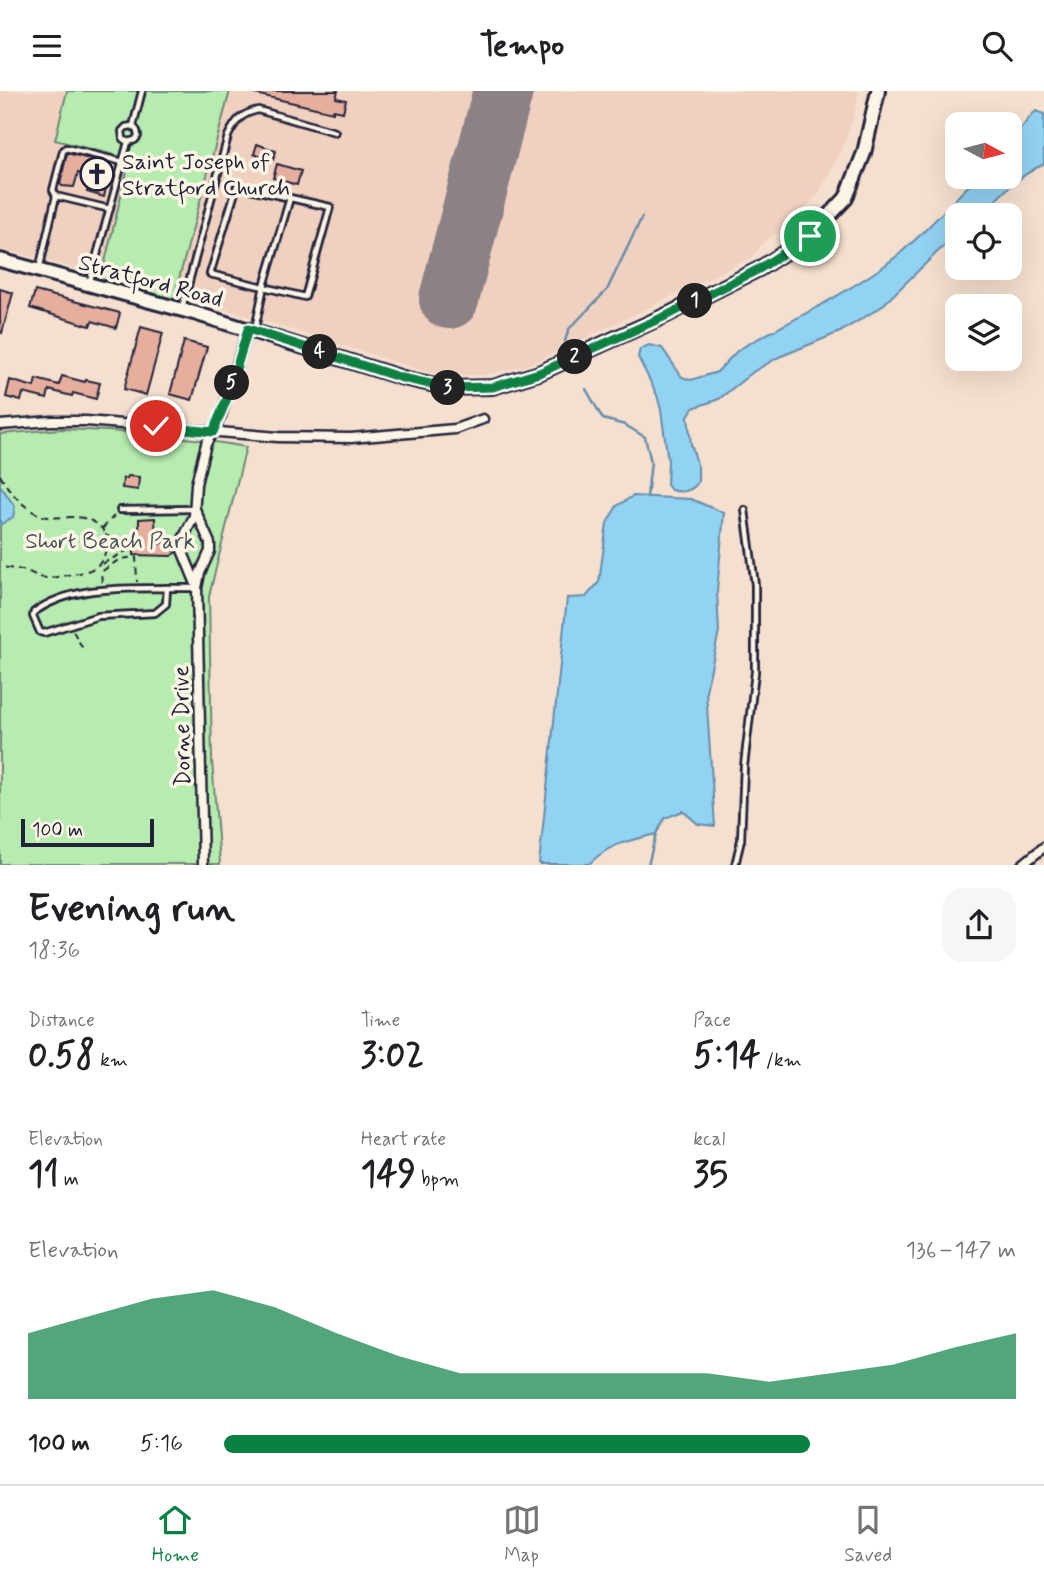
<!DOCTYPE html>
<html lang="en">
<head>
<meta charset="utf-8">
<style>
	:root { --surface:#fff; --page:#f6f6f6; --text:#202124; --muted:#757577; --line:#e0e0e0; --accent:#0b8043 }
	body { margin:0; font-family:Mynerve,sans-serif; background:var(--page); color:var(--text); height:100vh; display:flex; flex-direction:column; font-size:26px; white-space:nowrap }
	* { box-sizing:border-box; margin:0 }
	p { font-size:23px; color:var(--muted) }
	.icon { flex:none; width:38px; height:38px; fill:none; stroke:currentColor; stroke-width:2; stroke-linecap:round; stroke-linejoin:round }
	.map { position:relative; height:774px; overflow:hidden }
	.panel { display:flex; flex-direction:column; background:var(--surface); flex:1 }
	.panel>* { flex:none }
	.needle { width:46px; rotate:97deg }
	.tools { position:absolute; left:945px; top:21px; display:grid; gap:14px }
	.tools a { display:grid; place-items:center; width:77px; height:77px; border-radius:14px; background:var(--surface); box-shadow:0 7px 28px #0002; font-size:35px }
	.scale { position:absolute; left:21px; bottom:18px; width:133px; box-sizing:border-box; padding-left:7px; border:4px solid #22223b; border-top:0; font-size:19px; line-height:24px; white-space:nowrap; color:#22223b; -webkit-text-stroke:5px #fcf5e5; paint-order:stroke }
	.pin { position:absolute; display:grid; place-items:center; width:60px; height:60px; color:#fff; margin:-30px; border:4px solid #fff; border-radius:50%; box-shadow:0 2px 7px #0007 }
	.km { position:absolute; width:35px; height:35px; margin:-18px; border-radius:50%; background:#222; color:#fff; font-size:19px; line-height:35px; text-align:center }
	.round { display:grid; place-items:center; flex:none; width:74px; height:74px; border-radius:21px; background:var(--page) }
	.overview { display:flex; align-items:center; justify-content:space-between; height:119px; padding:0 28px }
	h1 { font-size:38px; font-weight:700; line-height:52px }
	.stats { display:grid; grid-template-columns:repeat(3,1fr); gap:10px; height:119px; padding:7px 28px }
	.stats div { display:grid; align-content:center }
	.stats b { font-size:35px; font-weight:700 }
	.stats small { font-size:19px; font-weight:400 }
	.stats p { font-size:19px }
	.chart { height:196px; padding:14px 28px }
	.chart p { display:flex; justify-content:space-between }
	.chart svg { width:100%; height:126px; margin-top:7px; fill:var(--accent); opacity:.7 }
	ul { padding:0 28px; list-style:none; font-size:23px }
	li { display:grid; grid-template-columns:112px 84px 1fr; align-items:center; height:52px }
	li i { height:18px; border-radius:9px; background:var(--accent) }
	header { display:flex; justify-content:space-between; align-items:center; height:91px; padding:0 28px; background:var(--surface); font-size:32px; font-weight:700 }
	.tab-bar { display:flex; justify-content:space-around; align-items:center; height:98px; border-top:2px solid var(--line); background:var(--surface); font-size:19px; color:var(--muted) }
	.tab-bar a { display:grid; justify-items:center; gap:4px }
	.tab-bar .current { color:var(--accent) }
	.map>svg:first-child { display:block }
	.built { fill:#f0d1c0 }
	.green { fill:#b6ecaf; stroke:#6c8775; stroke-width:2 }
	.water { fill:#92d2f3; stroke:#658ca9; stroke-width:2 }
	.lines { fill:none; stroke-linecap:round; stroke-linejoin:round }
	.stream { stroke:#658ca9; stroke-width:2.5 }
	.runway { stroke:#8c8185; stroke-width:60 }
	.building { fill:#e6af9d; stroke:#22223b; stroke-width:2 }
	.service-casing { stroke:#22223b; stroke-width:10 }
	.minor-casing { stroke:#22223b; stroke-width:13 }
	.secondary-casing { stroke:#22223b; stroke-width:18 }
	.path { stroke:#22223b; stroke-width:2; stroke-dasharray:7 5; stroke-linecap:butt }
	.service { stroke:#fcf5e5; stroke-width:4.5 }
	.minor { stroke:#fcf5e5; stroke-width:8 }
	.secondary { stroke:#fcf5e5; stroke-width:12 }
	.route-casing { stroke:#fff; stroke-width:14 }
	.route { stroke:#0b8043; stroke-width:9 }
	.labels { text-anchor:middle; stroke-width:7; stroke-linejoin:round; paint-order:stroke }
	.poi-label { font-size:23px; fill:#22223b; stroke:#fcf5e5; text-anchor:start }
	.street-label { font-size:23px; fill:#22223b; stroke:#fcf5e5 }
	.park-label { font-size:23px; fill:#475458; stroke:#fcf5e5 }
</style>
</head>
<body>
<header><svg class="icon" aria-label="menu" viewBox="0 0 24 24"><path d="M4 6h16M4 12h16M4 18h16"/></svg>Tempo<svg class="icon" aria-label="search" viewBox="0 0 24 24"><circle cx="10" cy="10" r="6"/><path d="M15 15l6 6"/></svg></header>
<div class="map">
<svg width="1044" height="774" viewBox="0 0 1044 774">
	<rect width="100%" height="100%" fill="#f5e0cf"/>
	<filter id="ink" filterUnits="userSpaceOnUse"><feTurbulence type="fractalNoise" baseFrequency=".0143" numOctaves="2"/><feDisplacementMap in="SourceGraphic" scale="14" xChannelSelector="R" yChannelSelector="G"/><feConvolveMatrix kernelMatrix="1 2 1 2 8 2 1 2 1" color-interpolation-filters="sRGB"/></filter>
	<g filter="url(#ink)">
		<polygon class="built" points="0,0 859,0 853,27 842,59 817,105 791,132 763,152 751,167 557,261 526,275 484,284 437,284 192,208 0,158"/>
		<g class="green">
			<polygon points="67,0 230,0 173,210 100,191 130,68 55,49"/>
			<path d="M61 338C124 340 185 345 246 356L209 505 212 670 220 773H0V343Z"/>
		</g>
		<g class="water">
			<path d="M1036 20 1044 23V73C1018 85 1000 104 981 124H957V142L881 216 840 241 779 266 753 281 719 308 693 317 688 325 691 353 698 376V391C692 401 682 402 671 399L667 394 668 370 661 319 657 304 638 266 640 258 649 254 662 257 682 286 691 289 717 281 737 260 748 253C795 228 841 205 884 175 918 150 947 116 977 86H1010V51C1019 42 1028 26 1036 20Z"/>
			<polygon points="0,394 15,416 13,426 0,434"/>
			<path d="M633 405 691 408 724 422 717 500 719 541 706 600 715 735 698 733 683 720 665 727 656 743C628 750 610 752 589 773H539L567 507 586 506 599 491 607 432 617 415Z"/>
		</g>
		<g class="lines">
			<g class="stream">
				<polyline points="565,250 569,238 607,199 642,126"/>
				<polyline points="586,298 603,328 625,334 645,346 651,371 647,406"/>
				<polyline points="648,774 656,743"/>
			</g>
			<polyline class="runway" points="449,208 503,0"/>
		</g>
		<g class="building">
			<polygon points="256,0 338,0 336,7 346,9 343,21 333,19 333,21 255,3"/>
			<polygon points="257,53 276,60 273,69 254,63"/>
			<polygon points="67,62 101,71 104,78 110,79 104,106 87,101 91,85 78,82 74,96 62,95 60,93"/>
			<polygon points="277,73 301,80 297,94 273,87"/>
			<polygon points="0,198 13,202 2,242 0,241"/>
			<polygon points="35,200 120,222 116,237 92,230 90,235 30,217"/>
			<polygon points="141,236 163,242 146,304 124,298"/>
			<polygon points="184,250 207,256 192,309 170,303"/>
			<polygon points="62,285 85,291 86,289 100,292 96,308 73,302 72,305 49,299 47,308 23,302 21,310 6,306 10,289 34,296 36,288 59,294"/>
			<polygon points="127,385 139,386 138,399 122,397 123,387 127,387"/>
			<polygon points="155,427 156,454 171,448 176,453 175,462 171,465 134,464 134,450 139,450 139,428"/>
		</g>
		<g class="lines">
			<defs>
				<g id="service">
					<polyline points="128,51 123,48 122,40 126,36 132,35"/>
					<polygon points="237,95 330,116 305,206 210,183"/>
					<polyline points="56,105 53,99 63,60 66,57 123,71"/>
					<polyline points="39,179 56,105 110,118"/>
					<polyline points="89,193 128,51 135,49 138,45 137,40 133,35 142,0"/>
					<path d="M182 217 228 45C236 29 241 23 258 19L335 41"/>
					<polyline points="255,238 264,195 290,107"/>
					<polyline points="120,419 194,418"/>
					<path d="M167 497 166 513 155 522 98 525 44 542 40 541 33 525 34 521C72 494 122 498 167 497Z"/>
					<polyline points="167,497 197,497"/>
					<polyline points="735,774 741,749 744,675 755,581 755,494 745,419"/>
				</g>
				<g id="minor">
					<polyline points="0,334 51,330 86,330 278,346 351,347 455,338 483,328"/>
					<polyline points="195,418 210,452 210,460 200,482 197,497 203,774"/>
					<polyline points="196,493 182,459 183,448 194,425 196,393 206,353 221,325 248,238"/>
					<polyline points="1022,774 1044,756"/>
				</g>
				<polyline id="secondary" points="0,169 194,222 403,287 449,297 493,296 539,282 669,223 759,178 810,145 846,107 864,62 878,0"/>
			</defs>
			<use href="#service" class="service-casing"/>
			<use href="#minor" class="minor-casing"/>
			<use href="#secondary" class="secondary-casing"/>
			<g class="path">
				<path d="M0 384C8 400 29 424 48 426 64 428 80 422 95 432 104 437 107 445 106 455 105 478 87 481 68 484 61 485 54 487 47 487 39 487 34 483 27 480 18 478 9 477 0 476"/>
				<polyline points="102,438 114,425"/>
				<polyline points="105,444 131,457"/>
				<polyline points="102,473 132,457"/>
				<polyline points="102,491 101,481 120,468 136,466 137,491"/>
				<polyline points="73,540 83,558"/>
			</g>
			<use href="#service" class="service"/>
			<use href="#minor" class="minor"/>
			<use href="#secondary" class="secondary"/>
		</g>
	</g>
	<g class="lines" filter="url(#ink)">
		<defs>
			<polyline id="route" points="156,335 213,341 228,305 248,238 402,287 449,297 493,296 539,282 670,223 759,178 810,145"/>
		</defs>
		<use href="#route" class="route-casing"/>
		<use href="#route" class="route"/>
	</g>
	<defs>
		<symbol id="church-ring" viewBox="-11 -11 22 22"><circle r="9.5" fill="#fcf5e5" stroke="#22223b" stroke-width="1.5"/><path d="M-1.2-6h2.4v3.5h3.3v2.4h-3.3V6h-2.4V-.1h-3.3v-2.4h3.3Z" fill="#22223b"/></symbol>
	</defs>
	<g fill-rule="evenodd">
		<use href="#church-ring" x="78" y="64" width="38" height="38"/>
	</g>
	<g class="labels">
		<g class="poi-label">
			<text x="122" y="78">Saint Joseph of<tspan x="122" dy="26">Stratford Church</tspan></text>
		</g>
		<g class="street-label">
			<text transform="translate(151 189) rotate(15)" y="8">Stratford Road</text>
			<text transform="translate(181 635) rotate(-91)" y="8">Dorne Drive</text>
		</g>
		<g class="park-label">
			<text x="110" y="457">Short Beach Park</text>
		</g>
	</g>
</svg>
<div class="tools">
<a><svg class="needle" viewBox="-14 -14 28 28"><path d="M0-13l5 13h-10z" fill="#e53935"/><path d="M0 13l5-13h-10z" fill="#757577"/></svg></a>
<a><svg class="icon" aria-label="locate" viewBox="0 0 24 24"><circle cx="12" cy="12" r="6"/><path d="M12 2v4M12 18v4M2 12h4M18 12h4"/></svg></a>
<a><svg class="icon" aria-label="layers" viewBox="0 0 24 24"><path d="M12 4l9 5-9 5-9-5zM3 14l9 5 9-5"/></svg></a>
</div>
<div class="scale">100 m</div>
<div class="pin" style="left:810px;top:145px;background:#1e9e55"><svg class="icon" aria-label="arrive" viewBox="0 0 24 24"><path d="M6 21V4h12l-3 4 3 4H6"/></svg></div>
<div class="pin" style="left:156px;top:335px;background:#d93025"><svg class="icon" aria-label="check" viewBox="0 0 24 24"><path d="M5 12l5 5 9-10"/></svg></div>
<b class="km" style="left:695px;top:210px">1</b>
<b class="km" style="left:575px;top:266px">2</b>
<b class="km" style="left:448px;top:297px">3</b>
<b class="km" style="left:320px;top:261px">4</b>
<b class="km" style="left:232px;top:292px">5</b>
</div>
<section class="panel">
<div class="overview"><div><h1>Evening run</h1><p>18:36</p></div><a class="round"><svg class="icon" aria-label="share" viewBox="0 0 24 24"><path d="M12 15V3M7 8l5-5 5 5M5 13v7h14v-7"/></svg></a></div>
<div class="stats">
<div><p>Distance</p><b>0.58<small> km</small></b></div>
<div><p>Time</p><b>3:02</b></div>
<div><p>Pace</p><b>5:14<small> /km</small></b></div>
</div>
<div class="stats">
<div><p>Elevation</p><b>11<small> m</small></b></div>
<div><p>Heart rate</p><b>149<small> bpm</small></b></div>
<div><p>kcal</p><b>35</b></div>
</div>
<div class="chart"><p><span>Elevation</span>136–147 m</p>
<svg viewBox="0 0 160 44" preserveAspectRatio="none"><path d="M0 44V21L10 15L20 9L30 6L40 12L50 21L60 29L70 35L80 35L90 35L100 35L110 35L120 38L130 35L140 32L150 26L160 21V44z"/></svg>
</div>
<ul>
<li><b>100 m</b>5:16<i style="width:74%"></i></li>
</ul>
</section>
<nav class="tab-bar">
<a class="current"><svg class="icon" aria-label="home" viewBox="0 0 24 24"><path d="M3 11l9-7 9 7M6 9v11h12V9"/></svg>Home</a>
<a><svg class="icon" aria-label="map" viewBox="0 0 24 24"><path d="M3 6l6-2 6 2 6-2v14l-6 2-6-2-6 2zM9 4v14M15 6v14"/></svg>Map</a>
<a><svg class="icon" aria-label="saved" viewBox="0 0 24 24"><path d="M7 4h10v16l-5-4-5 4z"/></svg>Saved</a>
</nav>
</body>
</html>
